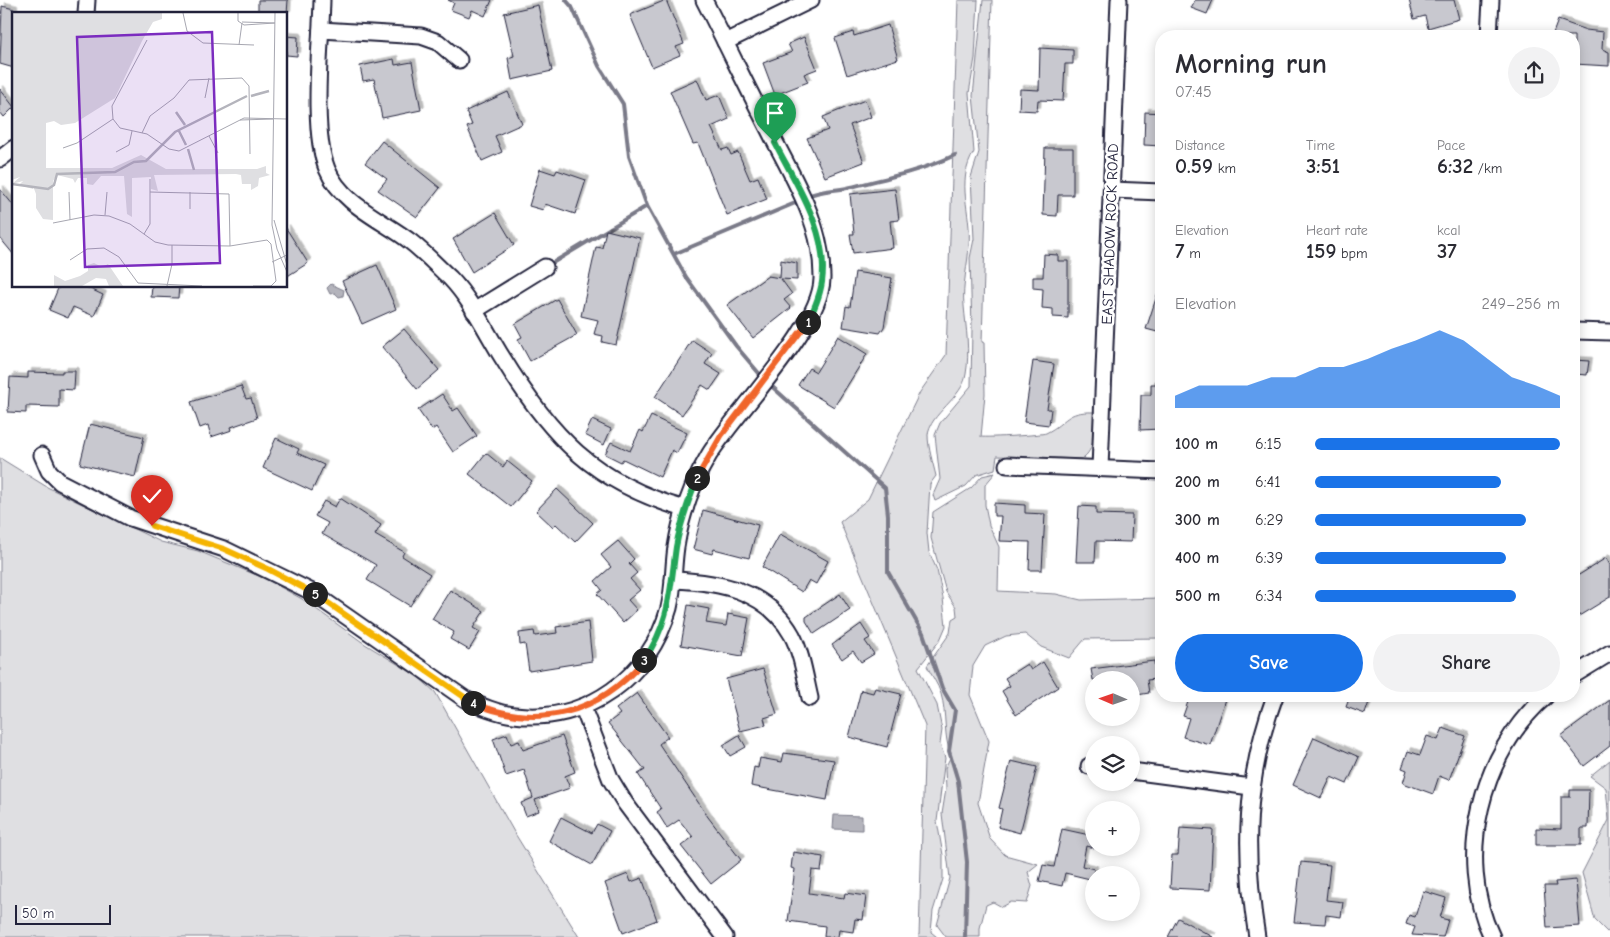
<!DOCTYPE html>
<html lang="en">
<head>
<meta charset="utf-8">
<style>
	:root { --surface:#fff; --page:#f2f2f3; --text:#2b2b33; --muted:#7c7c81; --accent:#1a73e8 }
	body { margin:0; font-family:"Comic Neue",sans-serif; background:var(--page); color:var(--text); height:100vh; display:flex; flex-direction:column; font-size:19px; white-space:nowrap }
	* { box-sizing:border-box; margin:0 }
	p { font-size:16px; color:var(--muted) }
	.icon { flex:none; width:28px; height:28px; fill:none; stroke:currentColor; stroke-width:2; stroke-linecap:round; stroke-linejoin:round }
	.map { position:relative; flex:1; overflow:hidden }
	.sheet { position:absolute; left:1155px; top:30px; width:425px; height:672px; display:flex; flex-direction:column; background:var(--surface); border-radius:20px; box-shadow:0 2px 12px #0003 }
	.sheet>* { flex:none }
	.needle { width:32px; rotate:272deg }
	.tools { position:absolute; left:1085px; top:671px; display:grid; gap:10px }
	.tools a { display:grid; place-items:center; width:55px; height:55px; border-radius:50%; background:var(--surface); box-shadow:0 2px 12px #0003; font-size:25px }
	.scale { position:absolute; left:15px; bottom:12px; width:96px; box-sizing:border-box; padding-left:5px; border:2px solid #22223b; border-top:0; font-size:14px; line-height:18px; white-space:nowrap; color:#22223b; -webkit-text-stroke:4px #fff; paint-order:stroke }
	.pin { position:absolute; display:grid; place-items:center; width:42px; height:42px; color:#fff; margin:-51px -21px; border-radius:50% 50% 50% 0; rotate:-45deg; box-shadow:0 0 5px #0007 }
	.pin .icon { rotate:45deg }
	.km { position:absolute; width:25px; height:25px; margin:-12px; border-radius:50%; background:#222; color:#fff; font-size:14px; line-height:25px; text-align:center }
	.round { display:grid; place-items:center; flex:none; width:52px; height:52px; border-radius:26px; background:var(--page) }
	.head { display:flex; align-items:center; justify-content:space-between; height:85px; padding:0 20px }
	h1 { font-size:28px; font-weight:800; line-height:38px }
	.figures { display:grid; grid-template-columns:repeat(3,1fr); gap:8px; height:85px; padding:5px 20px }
	.figures div { display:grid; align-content:center }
	.figures b { font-size:21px; font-weight:800 }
	.figures small { font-size:14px; font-weight:400 }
	.figures p { font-size:14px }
	.chart { height:140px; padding:10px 20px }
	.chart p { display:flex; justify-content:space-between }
	.chart svg { width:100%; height:90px; margin-top:5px; fill:var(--accent); opacity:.7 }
	.button { display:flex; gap:10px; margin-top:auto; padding:10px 20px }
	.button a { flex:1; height:58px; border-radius:30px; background:var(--accent); color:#fff; font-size:20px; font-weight:800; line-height:58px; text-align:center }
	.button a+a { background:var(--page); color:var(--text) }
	ul { padding:0 20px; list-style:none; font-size:16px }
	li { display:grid; grid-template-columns:80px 60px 1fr; align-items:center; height:38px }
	li i { height:12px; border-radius:6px; background:var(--accent) }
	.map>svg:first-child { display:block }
	.green { fill:#dfdfe2; stroke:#80808e }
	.water { fill:#b4b4bc; stroke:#7a7a88 }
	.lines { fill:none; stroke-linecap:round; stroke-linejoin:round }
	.stream { stroke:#7a7a88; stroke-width:4 }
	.building { fill:#c8c8cf; stroke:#22223b; filter:url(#shadow) }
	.minor-casing { stroke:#22223b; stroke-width:19 }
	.minor { stroke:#fff; stroke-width:15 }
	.split-1-casing { stroke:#fff; stroke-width:10 }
	.split-2-casing { stroke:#fff; stroke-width:10 }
	.split-3-casing { stroke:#fff; stroke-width:10 }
	.split-4-casing { stroke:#fff; stroke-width:10 }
	.split-5-casing { stroke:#fff; stroke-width:10 }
	.split-6-casing { stroke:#fff; stroke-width:10 }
	.split-1 { stroke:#22a559; stroke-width:6 }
	.split-2 { stroke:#f0652b; stroke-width:6 }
	.split-3 { stroke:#22a559; stroke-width:6 }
	.split-4 { stroke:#f0652b; stroke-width:6 }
	.split-5 { stroke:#f5b400; stroke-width:6 }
	.split-6 { stroke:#f5b400; stroke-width:6 }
	.labels { text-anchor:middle; stroke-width:5; stroke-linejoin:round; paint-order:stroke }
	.street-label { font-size:15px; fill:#22223b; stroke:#fff }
	.inset-river { fill:none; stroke:#b4b4bc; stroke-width:2.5 }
	.inset-road { fill:none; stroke:#a7a7b1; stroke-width:1 }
	.view { fill:#7b2cbf; fill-opacity:0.15; stroke:#7b2cbf; stroke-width:2.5 }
	.inset-edge { fill:none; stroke:#22223b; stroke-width:2.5 }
</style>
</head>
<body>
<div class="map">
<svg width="1610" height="937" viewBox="0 0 1610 937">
	<defs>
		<filter id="shadow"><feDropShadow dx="3.5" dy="-3.5" stdDeviation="0" flood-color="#0004"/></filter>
	</defs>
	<rect width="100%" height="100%" fill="#fff"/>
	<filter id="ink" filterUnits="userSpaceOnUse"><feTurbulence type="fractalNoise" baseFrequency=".02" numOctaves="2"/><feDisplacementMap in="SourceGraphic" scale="10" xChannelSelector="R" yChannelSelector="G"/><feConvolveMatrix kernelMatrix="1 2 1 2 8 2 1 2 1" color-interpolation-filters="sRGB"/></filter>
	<g filter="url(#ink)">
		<g class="green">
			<path d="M958 0H978L975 58 969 93 974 152C955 183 972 212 969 245 968 265 962 285 964 306 966 328 970 352 966 374 963 398 929 414 928 435 928 448 933 463 936 476L930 484 927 533 929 552 937 570 943 598 946 626 940 640 918 668 937 705 942 730 940 744 945 758 937 821 943 855V879L933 911 931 932 937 937H919L925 726 840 522 868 499 920 392 946 355Z"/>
			<path d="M983 0H992L982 342 984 343 985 394 981 437C988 438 1041 435 1046 433 1068 422 1065 411 1094 412 1093 429 1097 450 1081 459L997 456 995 469 976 475 966 486 935 501 933 495 940 479 935 435 940 423 971 386 972 329 970 258 974 239 971 177 979 152 973 96Z"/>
			<polygon points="0,458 47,487 161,542 198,551 266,579 302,599 365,644 417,676 435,692 514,832 579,937 0,937"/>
			<path d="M995 473 985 485V505L989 525 999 547 998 591 1056 594 1081 600 1161 598V638L1085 639 1069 658 1041 647 1025 634 1006 636 985 646 973 666 970 695 989 741 978 803 990 839 1005 855 1038 864 1028 872 1032 886 1027 903 1011 902 1002 907 993 902 986 905 980 928V937H946L937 925 950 878 942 814 946 789 945 768 951 756C943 736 947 714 941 694 938 684 931 675 927 666L950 633 952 619 957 616 956 607 946 592 931 538 933 512 971 488 982 476Z"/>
			<polygon points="1610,760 1610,930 1607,932 1595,920 1582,873 1609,820 1606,788 1590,776"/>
		</g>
		<g class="water">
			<polygon points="331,284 344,290 343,296 339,297 335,293 330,294 327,288"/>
			<polygon points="834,815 862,816 862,830 833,829"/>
		</g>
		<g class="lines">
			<g class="stream">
				<polyline points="566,0 572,7 599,66 623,104 629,156 647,206 686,277 736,346 763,378"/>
				<path d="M806 197C819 190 833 191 847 188 883 179 922 171 955 155"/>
				<polyline points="674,254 800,201"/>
				<polyline points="549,265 647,206"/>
				<polyline points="768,383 885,488 888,515 888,572 923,633 942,688 955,710 949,751 958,781 967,862 965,937"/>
			</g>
		</g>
		<g class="building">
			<polygon points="258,0 288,0 287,14 258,14"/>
			<polygon points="448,0 492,0 485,16 472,10 469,17 451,10 454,3"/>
			<polygon points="666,0 684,44 676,47 680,55 652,67 630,15"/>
			<polygon points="1195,0 1213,0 1207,14 1191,8"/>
			<polygon points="1409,0 1454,0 1459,19 1428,28 1425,16 1414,19"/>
			<polygon points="538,5 552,71 512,80 508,58 514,56 504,13"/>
			<polygon points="2,6 14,9 14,68 0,64"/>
			<polygon points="1558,20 1586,30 1603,32 1602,49 1609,52 1609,66 1574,64 1574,36 1552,36"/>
			<polygon points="888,25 898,59 847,75 835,38 853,32 854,36"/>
			<polygon points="286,36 298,37 297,56 286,55"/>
			<polygon points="804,37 817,69 804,74 808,82 775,95 763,63 792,52 788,44"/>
			<polygon points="1040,48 1073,50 1073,64 1065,64 1063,101 1038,100 1037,111 1019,110 1020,89 1039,90"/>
			<polygon points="394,59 395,65 412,62 421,110 382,118 374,79 363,81 360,66"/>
			<polygon points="697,79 706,100 719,95 729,119 711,127 722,150 728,148 731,155 738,152 750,180 758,177 767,199 727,215 698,143 693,144 670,91"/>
			<polygon points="0,89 14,107 4,117 0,112"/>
			<polygon points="508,92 522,124 495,136 502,152 482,161 467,127 472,125 466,111"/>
			<polygon points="865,100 871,117 850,125 864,162 825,177 807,138 828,130 823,117"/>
			<polygon points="1145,112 1161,113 1161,146 1144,145"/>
			<polygon points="382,141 440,188 417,217 378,190 387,179 365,163"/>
			<polygon points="1045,148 1073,148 1073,195 1058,195 1057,216 1043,215"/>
			<polygon points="540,169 555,174 557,170 586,180 575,214 545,204 543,210 529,206"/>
			<polygon points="0,189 14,206 14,255 0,238"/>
			<polygon points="895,189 899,220 890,221 893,248 853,253 850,234 854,234 850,194"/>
			<polygon points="495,213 514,245 472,272 453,239"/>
			<polygon points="286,228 308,263 286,277"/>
			<polygon points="606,230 640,238 616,345 602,342 603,336 594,334 598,320 581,316 596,247 602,248"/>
			<polygon points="1044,254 1058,255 1058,261 1068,261 1068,318 1053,317 1053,309 1042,308 1043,289 1033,288 1033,277 1043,277"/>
			<polygon points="781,260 797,263 797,280 781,279 792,294 784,300 791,308 753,338 727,305 768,276 780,278"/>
			<polygon points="377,265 396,309 362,324 342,281"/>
			<polygon points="855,272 892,278 884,327 880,333 843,327 846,306 850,307"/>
			<polygon points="59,286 84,286 103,295 94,316 73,307 68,318 49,310"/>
			<polygon points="152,286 179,286 178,298 151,297"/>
			<polygon points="1159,289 1161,289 1161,333 1146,329"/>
			<polygon points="557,299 577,335 530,361 518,339 522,337 515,324"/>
			<polygon points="404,329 439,370 417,389 382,347"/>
			<polygon points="838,336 867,354 834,407 798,385 809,368 816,372"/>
			<polygon points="692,340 712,353 705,364 721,374 710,390 702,385 682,415 655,397"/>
			<polygon points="1574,360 1589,361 1587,375 1574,374"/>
			<polygon points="1033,361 1054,364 1047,409 1051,409 1049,425 1024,422"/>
			<polygon points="62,371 75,371 74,390 59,389 59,407 26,406 26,413 8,412 10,377 28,378 28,372 62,373"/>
			<polygon points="1151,384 1161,384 1161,429 1140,430 1141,395 1151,395"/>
			<polygon points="241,386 246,399 251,398 257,418 231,427 232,430 211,437 208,425 200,428 191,402"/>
			<polygon points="442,394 453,411 458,408 477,436 453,452 436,427 432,430 418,410"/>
			<polygon points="651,416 687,433 677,453 672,450 660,477 623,459 621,462 605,454 611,442 630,451 640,430 643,432"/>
			<polygon points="592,420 611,429 604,445 585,435"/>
			<polygon points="90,424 144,437 135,477 80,464"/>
			<polygon points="276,438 299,449 297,453 324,465 312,491 263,468"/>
			<polygon points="486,453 503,467 507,461 532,481 511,507 469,474"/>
			<polygon points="557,489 593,523 575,542 556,524 553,527 536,511"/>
			<polygon points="340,498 381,525 375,535 404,552 402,556 430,574 410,606 367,580 376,565 322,534 328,523 315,516 324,501 335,507"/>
			<polygon points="994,503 1025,505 1025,513 1045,514 1042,570 1029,570 1030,542 999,541 1001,516 994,516"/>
			<polygon points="1079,506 1096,507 1096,514 1132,515 1131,542 1096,541 1095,562 1076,562"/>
			<polygon points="703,510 758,525 749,558 714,549 712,554 693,549"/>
			<polygon points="780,534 828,561 816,584 809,580 802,592 762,567"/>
			<polygon points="618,541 634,559 629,564 637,573 630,579 640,590 628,600 637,610 623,623 597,594 602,590 595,581 611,567 601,555"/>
			<polygon points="1606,558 1610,565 1610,597 1574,619 1574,578"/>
			<polygon points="450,590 484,611 473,628 480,632 469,650 450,639 454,632 432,619"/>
			<polygon points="840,594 850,610 814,634 806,621 806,617"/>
			<polygon points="688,605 709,609 706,623 726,626 728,614 749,618 742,656 681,645"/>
			<polygon points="588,622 592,661 529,671 525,644 520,645 519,633 534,631 535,636 557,633 556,627"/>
			<polygon points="861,624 870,638 865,641 874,654 861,662 853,651 842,659 832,645"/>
			<polygon points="1154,661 1156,679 1147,680 1149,693 1131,696 1131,680 1093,680 1091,669"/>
			<polygon points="1043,662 1058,687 1016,715 1002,691 1010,686 1005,678 1027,664 1031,670"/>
			<polygon points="763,669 777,714 764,718 766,725 740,731 726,679"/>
			<polygon points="875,688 901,694 887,747 849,737 861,690 873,693"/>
			<polygon points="637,693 668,737 659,744 708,817 741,860 711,884 681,846 693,837 679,820 667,828 657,812 661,809 638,774 645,770 608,723 620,714 616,709"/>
			<polygon points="1190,696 1226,696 1210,745 1183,737 1189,718 1183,716"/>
			<polygon points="1350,696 1371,696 1365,714 1346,707"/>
			<polygon points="1610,700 1610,746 1584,766 1561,736"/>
			<polygon points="1443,728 1465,736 1449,780 1439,776 1433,794 1403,783 1407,770 1402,768 1408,751 1420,755 1427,736 1438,740"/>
			<polygon points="507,734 511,744 519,741 523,750 562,736 575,772 565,776 570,788 535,800 539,811 526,816 521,803 533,798 524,770 506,776 493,739"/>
			<polygon points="739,735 746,747 730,756 723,745"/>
			<polygon points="1314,737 1359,757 1347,784 1331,777 1321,798 1293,785"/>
			<polygon points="784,753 834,760 827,800 751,786 754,767 758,768 760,758 782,762"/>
			<polygon points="1011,761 1037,767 1020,833 998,827 1002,809 999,808"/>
			<polygon points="1570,790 1589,790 1588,828 1581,828 1581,845 1536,845 1536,828 1561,829 1561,797 1570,797"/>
			<polygon points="561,817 592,833 597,824 610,831 592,865 549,841"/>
			<polygon points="1180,828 1213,830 1210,890 1170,888 1172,855 1178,855"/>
			<polygon points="1062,829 1094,836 1094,848 1086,846 1082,866 1094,869 1094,880 1065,873 1062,886 1039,881 1043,865 1054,867"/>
			<polygon points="793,852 823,857 821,871 812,870 809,893 844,898 845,893 866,896 863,920 855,919 853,932 839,930 838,937 824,937 825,926 788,921 795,869 791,868"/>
			<polygon points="1301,862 1330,865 1326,900 1343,902 1341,917 1326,915 1325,924 1294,922"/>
			<polygon points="628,874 631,882 642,878 657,920 623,933 605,883"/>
			<polygon points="1576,880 1580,926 1547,928 1544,886 1556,886 1555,882"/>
			<polygon points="1423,891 1446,898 1440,918 1448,920 1443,937 1412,935 1415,927 1406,924 1409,915 1415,917"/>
			<polygon points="1178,918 1213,937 1168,937"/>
		</g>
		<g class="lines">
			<defs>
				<g id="minor">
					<path d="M322 0C321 45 311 129 327 169 342 205 383 220 411 242 425 253 437 266 450 278 471 300 486 331 502 357 550 436 594 483 685 509"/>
					<polyline points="86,14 87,0"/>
					<polyline points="321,30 421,36 438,42 459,60"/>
					<polyline points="1489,36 1491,0"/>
					<polyline points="725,42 811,0"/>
					<polyline points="0,159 14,148"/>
					<polyline points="1112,190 1161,192"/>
					<polyline points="474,311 545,267"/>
					<polyline points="1574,331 1610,332"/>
					<path d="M42 455 49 471 60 482 130 518 224 549 310 591 465 699C481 706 497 713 514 715 587 724 650 677 669 608 674 588 673 567 676 547 681 515 693 482 709 455 737 410 821 327 822 279 823 224 793 178 769 130 747 87 726 43 704 0"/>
					<polyline points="1007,465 1161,471"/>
					<polyline points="1100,468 1119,0"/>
					<path d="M673 580C720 582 767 590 792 635 802 654 805 677 810 698"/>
					<polyline points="1574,675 1610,653"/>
					<polyline points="583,708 611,780 625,803 725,937"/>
					<polyline points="1089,766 1094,766"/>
					<polyline points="1131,771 1251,787"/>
					<path d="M1257 937C1243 852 1245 778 1275 696"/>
					<path d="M1492 937C1454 859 1481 752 1546 696"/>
				</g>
			</defs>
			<use href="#minor" class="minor-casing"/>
			<use href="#minor" class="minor"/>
		</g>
	</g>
	<g class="lines" filter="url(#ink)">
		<defs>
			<path id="split-1" d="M775 143C797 186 829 232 822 282 820 296 814 309 808 322"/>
			<polyline id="split-2" points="697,478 721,436 808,322"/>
			<path id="split-3" d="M644 660C670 623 670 590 676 547 680 523 689 500 697 478"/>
			<path id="split-4" d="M473 703C538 730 599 714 644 660"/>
			<polyline id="split-5" points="315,594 473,703"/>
			<polyline id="split-6" points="152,526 224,549 268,569 315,594"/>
		</defs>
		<use href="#split-1" class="split-1-casing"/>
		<use href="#split-2" class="split-2-casing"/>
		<use href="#split-3" class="split-3-casing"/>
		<use href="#split-4" class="split-4-casing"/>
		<use href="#split-5" class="split-5-casing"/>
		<use href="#split-6" class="split-6-casing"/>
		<use href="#split-1" class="split-1"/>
		<use href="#split-2" class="split-2"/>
		<use href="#split-3" class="split-3"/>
		<use href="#split-4" class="split-4"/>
		<use href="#split-5" class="split-5"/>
		<use href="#split-6" class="split-6"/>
	</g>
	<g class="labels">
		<g class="street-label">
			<text transform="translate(1110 234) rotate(-88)" y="5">EAST SHADOW ROCK ROAD</text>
		</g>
	</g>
	<g transform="translate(12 12)">
		<rect width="275" height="275" fill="#fff"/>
		<path d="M0 1H150V7L141 10 130 29 103 86 63 111 49 113 42 109 34 111V156H100L129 143 154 157H245L254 154V161L258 163 247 166 246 174 239 178V172H230L229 163 224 162 142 163 146 179 139 177V165L120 166V205L115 202 112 164H89L81 173 75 172V166H66L63 171 61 167 45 163 41 169V208L31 207 24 196V182L21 174V177L7 173 11 169 0 172 8 165 0 168ZM82 251 90 255 96 252 111 274H97L94 267 84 266 70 274H42V263L53 269 68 264 76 259V253Z" fill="#dfdfe2"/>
		<path class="inset-river" d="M239 84 257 79M164 100 173 113M167 119 174 133M176 137 182 158M0 172 36 177 42 173 45 162 103 160 122 150 134 149 163 120 235 84"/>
		<path class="inset-road" d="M171 1 175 19 191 31 242 33M226 1V9L232 13 263 11M263 1 260 213 265 237 275 260M230 10 263 11M135 28 100 94 101 107 108 116 135 122 157 137 167 139 232 106 275 107M227 33 230 11M193 86 197 66M228 108 262 107M130 121 138 104 162 86 177 68 230 66 237 74 238 142M197 124 206 141M51 136 65 131 101 107M104 140 117 133 120 119M57 180 58 208M138 180 217 182 218 234M178 197V180M93 203 95 180M262 208 275 253M41 211 82 203 97 204 118 212 143 230 156 233 218 234 255 228 259 232 264 269 259 274H241M132 222 138 212V167M58 248 75 237 92 236 107 245 126 271 190 274M260 250 275 243M155 274 160 252V233"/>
		<path class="view" d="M200 20 208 251 73 255 65 25Z"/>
		<rect width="275" height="275" class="inset-edge"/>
	</g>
</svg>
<div class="tools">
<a><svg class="needle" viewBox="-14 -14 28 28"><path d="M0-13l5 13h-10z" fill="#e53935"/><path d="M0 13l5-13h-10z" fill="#7c7c81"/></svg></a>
<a><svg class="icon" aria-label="layers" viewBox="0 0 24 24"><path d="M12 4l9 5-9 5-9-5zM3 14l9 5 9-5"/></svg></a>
<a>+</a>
<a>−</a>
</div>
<div class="scale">50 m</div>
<div class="pin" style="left:775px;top:143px;background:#1e9e55"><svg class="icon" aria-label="arrive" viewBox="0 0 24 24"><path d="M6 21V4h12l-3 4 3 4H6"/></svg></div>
<div class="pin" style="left:152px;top:526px;background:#d93025"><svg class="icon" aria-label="check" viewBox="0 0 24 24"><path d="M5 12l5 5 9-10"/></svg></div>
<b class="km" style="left:808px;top:322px">1</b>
<b class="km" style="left:697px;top:478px">2</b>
<b class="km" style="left:644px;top:660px">3</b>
<b class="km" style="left:473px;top:703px">4</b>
<b class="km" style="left:315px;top:594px">5</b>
<section class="sheet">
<div class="head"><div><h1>Morning run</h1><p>07:45</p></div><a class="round"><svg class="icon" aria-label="share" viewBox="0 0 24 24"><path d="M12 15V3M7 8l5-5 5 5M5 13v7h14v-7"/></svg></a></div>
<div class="figures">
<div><p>Distance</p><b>0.59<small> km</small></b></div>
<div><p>Time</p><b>3:51</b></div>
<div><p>Pace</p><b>6:32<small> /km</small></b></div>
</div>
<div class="figures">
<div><p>Elevation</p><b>7<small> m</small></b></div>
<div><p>Heart rate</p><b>159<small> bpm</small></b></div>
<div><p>kcal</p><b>37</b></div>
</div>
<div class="chart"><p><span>Elevation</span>249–256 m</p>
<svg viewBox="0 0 160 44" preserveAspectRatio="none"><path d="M0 44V38L10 33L20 33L30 33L40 29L50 29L60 24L70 24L80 20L90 15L100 11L110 6L120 11L130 20L140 29L150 33L160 38V44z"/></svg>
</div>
<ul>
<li><b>100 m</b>6:15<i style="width:100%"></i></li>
<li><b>200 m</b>6:41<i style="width:76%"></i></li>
<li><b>300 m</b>6:29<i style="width:86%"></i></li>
<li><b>400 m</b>6:39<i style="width:78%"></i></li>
<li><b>500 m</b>6:34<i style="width:82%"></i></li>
</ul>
<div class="button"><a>Save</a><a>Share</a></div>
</section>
</div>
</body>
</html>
